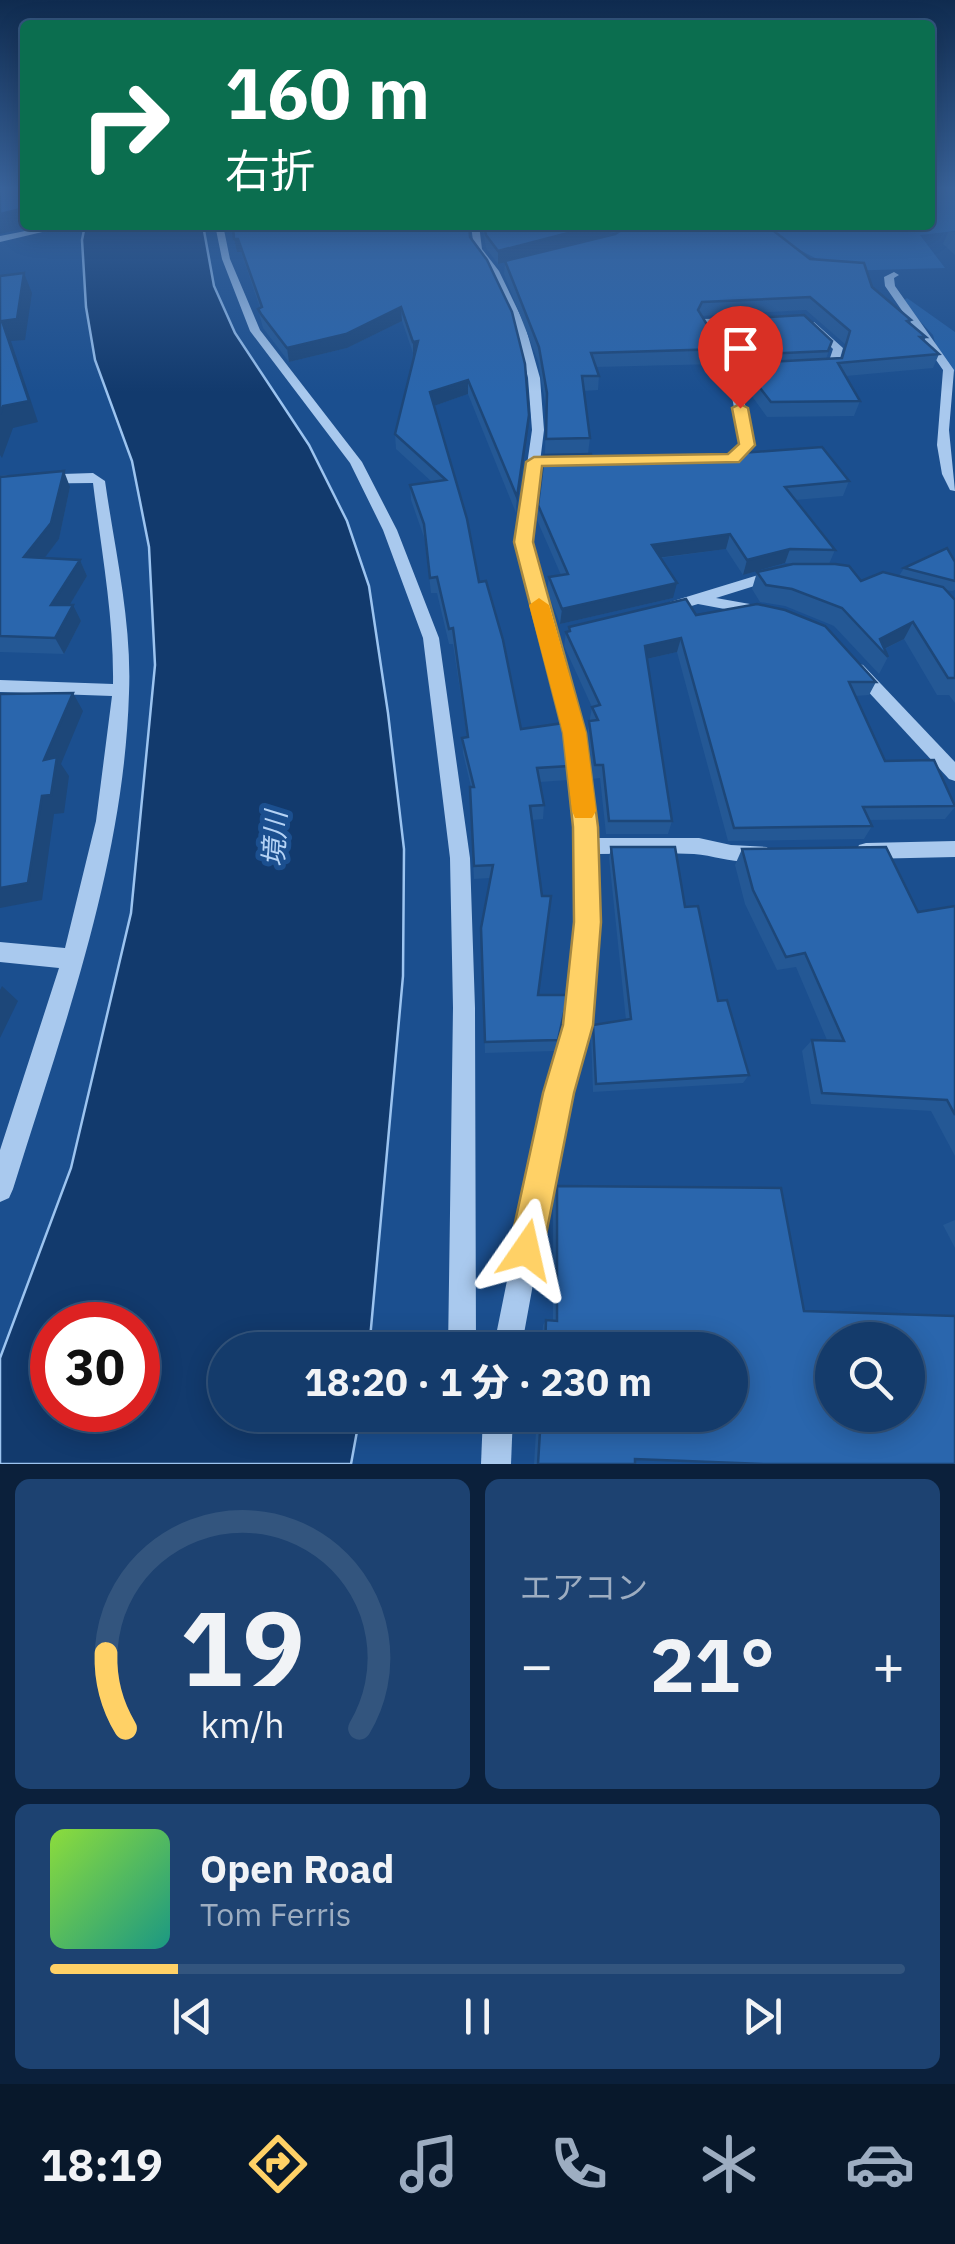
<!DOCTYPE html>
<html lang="ja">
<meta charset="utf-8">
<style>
:root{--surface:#143b6b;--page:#1d4271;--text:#f1f3f6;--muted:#9dadc1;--line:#33557e;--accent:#ffd166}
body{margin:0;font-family:"IBM Plex Sans","Noto Sans JP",sans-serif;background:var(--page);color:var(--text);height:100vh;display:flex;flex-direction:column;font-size:38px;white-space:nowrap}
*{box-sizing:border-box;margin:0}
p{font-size:32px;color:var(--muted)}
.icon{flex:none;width:55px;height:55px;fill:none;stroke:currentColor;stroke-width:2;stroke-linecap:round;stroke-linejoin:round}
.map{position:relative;height:1464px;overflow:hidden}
.details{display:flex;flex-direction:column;gap:15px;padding:15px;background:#0b203b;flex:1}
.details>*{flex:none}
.top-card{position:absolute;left:20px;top:20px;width:915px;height:210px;border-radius:10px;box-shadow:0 5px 25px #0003,0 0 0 2px var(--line);background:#0b6e4f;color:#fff;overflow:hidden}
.controls{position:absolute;left:815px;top:1322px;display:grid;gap:20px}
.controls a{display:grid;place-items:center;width:110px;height:110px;border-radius:50%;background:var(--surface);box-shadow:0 5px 25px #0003,0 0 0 2px var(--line);font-size:50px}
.speed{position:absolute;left:30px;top:1302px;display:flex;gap:20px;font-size:50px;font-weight:700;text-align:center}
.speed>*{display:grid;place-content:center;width:130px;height:130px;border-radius:50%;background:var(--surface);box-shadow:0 5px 25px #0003,0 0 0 2px var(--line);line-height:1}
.speed .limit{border:15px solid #d22;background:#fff;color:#111}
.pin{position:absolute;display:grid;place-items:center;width:85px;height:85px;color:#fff;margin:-102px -42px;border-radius:50% 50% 50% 0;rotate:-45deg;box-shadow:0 0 10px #0007}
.pin .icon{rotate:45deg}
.me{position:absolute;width:110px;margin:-55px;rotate:11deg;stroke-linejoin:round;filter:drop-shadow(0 0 8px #0008)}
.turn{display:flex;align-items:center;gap:35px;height:210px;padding:0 40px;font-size:45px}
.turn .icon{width:130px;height:130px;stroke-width:2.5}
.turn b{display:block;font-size:70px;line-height:85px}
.big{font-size:75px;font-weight:800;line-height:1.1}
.details .card{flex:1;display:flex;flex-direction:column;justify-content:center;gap:15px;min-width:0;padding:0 35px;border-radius:15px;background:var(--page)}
.details .dial{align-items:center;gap:0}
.dial svg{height:260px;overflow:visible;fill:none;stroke:var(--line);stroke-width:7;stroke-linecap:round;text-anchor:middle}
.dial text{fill:var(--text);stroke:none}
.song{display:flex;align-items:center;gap:30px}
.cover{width:120px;height:120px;border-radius:15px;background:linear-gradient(135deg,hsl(90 70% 55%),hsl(170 70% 35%))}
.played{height:10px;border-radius:5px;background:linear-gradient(90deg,var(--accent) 15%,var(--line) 15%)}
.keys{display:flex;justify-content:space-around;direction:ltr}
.heat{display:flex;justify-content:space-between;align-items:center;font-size:55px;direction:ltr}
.details .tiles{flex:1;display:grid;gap:15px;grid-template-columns:1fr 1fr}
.card:last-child{grid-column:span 2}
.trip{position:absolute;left:208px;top:1332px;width:540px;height:100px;border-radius:50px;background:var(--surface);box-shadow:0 5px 25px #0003,0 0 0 2px var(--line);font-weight:800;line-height:100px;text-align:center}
.tab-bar{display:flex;height:160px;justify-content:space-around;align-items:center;background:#08182b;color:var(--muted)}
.tab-bar .icon{width:70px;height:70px}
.tab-bar .current{color:var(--accent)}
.tab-bar b{font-size:45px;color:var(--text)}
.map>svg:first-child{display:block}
.green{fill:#2461a8}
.water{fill:#123a6d;stroke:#9cc4f0;stroke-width:2.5;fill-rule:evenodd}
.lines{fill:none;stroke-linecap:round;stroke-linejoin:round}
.minor{fill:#a9c9ee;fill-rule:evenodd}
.wall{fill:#245895;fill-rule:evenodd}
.shaded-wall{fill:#1d4779}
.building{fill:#2a66ad;stroke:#1d4779;stroke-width:2.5;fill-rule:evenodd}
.route{fill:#ffd166;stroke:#a68842;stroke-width:2.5}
.slow{fill:#f59e0b}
.labels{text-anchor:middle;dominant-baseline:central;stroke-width:10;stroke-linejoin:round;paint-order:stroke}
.water-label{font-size:28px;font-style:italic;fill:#b5d3f5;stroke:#1b4f8f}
</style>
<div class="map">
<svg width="955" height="1464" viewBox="0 0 955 1464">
<rect width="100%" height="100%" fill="#1b4f8f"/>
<!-- green -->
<g class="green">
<polygon points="930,187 955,187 955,231 920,235 945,268 840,271 773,236 716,225 930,225"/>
<polygon points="907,298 955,332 955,372 938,354 933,335 902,302"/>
</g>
<!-- water -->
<path class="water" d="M85,225H203L214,286L235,333L309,445L347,521L369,586L388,713L404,849L403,976L369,1350H225V1415H360L351,1464H0V1358L71,1168L131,913L155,665L149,547L132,461L95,360L86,307L82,240ZM52,1325H138V1410H52Z"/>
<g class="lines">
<!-- minor -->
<g class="minor">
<polygon points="56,225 72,225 0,242 0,236"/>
<polygon points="215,225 223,225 230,259 260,330 362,462 397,530 439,638 470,858 475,1008 476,1350 448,1350 453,1008 450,858 423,638 383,530 350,463 250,331 222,259"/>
<path d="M471,225H479L482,249L499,271L525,325L540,378L544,430L530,542L583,733L596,838H699L731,845L767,847L770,853L767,859C742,867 719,856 694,854C662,853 629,854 596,854L597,922L589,1025L559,1142L521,1350H493L535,1142L567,1025L577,922L576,827L565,733L516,542L532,430L528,378L515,325L490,271L474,249Z"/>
<polygon points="894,272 899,275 894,278 895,286 954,370 949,430 955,491 950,490 942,474 937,445 943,370 885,286 884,277"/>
<polygon points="745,318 746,320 741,323 710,325 736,368 766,367 771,370 766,373 739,374 753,445 737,462 716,462 716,456 730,455 741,444 727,371 698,322 703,319"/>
<polygon points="814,322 843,348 837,369 817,371 812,368 828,364 833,349 809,325"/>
<polygon points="610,456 674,456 680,460 674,464 606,463 606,457"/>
<path d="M93,473L105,481C115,551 132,622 129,693C124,864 63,1028 13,1189L9,1198L0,1202V1150L59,968L0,962V942L65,948L96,821L112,696L0,692V680L113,684C114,616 101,549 93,483L0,484V476Z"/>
<polygon points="778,569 785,574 783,577 716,598 767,607 770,611 767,615 762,616 698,604 665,614 657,609 660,605"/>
<polygon points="857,663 863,665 955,762 955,781 949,779 851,673 849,669"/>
<polygon points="955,841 955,857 866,859 859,857 856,851 859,845 866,843"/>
<polygon points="483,1415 513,1415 511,1464 481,1464"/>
</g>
</g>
<!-- wall -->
<g class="wall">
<polygon points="482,225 624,225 606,236 810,259 872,287 911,320 910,323 926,337 924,341 939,354 933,368 846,376 860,401 854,416 767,417 746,388 744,378 747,364 738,364 716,328 718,320 832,341 826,359 842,358 846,345 806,310 701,316 722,349 718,364 596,367 599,376 598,390 584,391 590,438 588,454 545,454 546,408 538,361 504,274 505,262 498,264 486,248"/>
<polygon points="948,232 955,232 955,255 943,244"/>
<polygon points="470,237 528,430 516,513 468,394 434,406 479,582 521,729 569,766 567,780 540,782 544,805 543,819 532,820 538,995 568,995 556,1051 485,1053 481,928 490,878 474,879 470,802 471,787 463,753 462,738 467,737 453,644 449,644 437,593 431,593 425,540 411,500 410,485 432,482 396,449 395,434 414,356 402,321 347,348 289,362 263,328 258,309 260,308 241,252 237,252 234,239"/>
<polygon points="592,459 849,481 843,496 795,500 835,550 829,564 861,581 899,576 904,568 955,562 955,590 952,591 946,590 955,600 955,703 949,695 937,695 904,639 885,649 888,657 879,674 834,626 785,606 760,602 752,589 757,572 794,564 785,563 743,575 726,549 661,558 673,598 560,624 547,591 549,577 561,575 537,520 538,505"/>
<polygon points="0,477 70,487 59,539 44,558 80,560 87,576 69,605 81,621 64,654 0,652"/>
<polygon points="696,615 876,682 869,695 855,696 885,761 955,807 945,819 869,820 872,826 864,839 728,841 677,652 647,659 672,821 668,834 606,834 600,778 592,779 587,735 592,707 564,646 566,632 568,632 569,627"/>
<polygon points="611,847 685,907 718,1001 749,1075 743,1083 593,1092 591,1034 593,1025 626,1020 609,858"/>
<polygon points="742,849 918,912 955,906 955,1156 931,1111 811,1104 802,1051 812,1040 827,1040 796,967 777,970 745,904 735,865"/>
<path d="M557,1186L781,1188L804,1311L955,1316V1464H764L635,1459V1464H534L537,1415H730V1350H541L543,1325L546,1320L553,1321V1198ZM832,1340H908V1415H832Z"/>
<polygon points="955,1220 955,1248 943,1225"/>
</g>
<!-- shaded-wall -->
<g class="shaded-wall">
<polygon points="25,208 25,225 38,225 0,234 0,214"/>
<polygon points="599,225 624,225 606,236 498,264 498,251"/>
<polygon points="234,239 238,239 241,252 237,252"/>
<polygon points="24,273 32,293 25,340 11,341 38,422 13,428 2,458 0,455 0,414 2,321"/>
<polygon points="401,307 402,321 347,348 289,362 287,348"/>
<polygon points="418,341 419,355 413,356 413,342"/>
<polygon points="468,380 468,394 431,407 430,392"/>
<polygon points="529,415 528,430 516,513 517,497"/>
<polygon points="64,471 70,487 59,539 33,573 24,557"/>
<polygon points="730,534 726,549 649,559 652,545"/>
<polygon points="790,549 785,563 743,575 747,560"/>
<polygon points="80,560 87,576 60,621 51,605"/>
<polygon points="677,583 673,598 560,624 562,609"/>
<polygon points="73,605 81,621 64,654 55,638"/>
<polygon points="913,622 904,639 882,650 880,639"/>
<polygon points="681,638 677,652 642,660 645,646"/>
<polygon points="73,693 83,711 61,764 69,776 64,813 54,814 42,900 0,908 0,888 44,760"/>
<polygon points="2,986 18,1001 0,1038 0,990"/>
</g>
<!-- building -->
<g class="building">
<polygon points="0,187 25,187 25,208 0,214"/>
<polygon points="233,225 469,225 470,237 487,260 512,312 525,364 529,415 517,497 468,380 430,392 467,519 479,582 486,581 503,640 521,729 564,723 569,766 537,768 544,805 530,806 542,896 551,896 538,995 568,995 558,1040 485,1042 481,928 493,865 474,866 470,787 474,787 462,738 468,737 453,628 449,629 437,577 430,578 424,524 410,485 446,480 395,434 418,341 413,342 401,307 346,334 287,348 261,314 258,309 262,307 238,239 234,239"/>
<polygon points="484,225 599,225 498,251 486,235"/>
<polygon points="630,225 766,225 810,259 864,263 872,287 911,320 907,321 926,337 920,337 939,354 838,363 860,401 771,402 749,374 747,363 842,358 850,331 810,297 702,302 698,310 722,349 591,353 599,376 582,376 590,438 546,439 547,393 539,347 505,261 615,234"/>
<polygon points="24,273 17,319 2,321 29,401 3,406 0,414 0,276"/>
<polygon points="804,315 832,341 828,351 740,355 718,320"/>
<polygon points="822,447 849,481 785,487 835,550 790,549 747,560 730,534 652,545 677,583 562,609 549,577 568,574 538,505 544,455 591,454 592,459 646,460"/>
<polygon points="64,471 51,523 24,557 80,560 51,605 73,605 55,638 0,636 0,477"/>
<polygon points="947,548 955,562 955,581 904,568"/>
<polygon points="793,564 835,564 849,566 861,581 883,572 943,587 955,600 955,678 948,678 913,622 880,639 888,657 842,608 792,589 766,585 757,572"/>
<polygon points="686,599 696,615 757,604 785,610 825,626 876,682 849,682 885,761 934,760 955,806 863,807 872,826 734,828 681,638 645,646 672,821 609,821 603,765 595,765 589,721 598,720 592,707 600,705 566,632 570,631 569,627"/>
<polygon points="73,693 44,760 57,757 51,795 42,796 28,883 0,888 0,694"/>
<polygon points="611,847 675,847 685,907 698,906 718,1001 727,1000 749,1075 596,1084 593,1025 631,1019"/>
<polygon points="886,847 918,912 955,906 955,1115 947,1100 822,1093 812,1040 844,1041 805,953 786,957 753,890 742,849"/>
<path d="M557,1186L781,1188L804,1311L955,1316V1464H764L635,1459V1464H538L541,1415H730V1350H545L546,1320L557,1321ZM832,1340H908V1415H832Z"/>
</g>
<!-- sky -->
<linearGradient id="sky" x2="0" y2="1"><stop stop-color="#0f2b4f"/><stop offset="0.48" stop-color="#39639b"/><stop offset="1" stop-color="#39639b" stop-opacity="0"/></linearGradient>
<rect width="955" height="392" fill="url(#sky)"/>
<!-- route -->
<polygon class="route" points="740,404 748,408 755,445 739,462 542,466 533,542 586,733 598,827 601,922 593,1025 574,1093 543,1250 538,1263 526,1268 514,1263 509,1250 543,1093 563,1025 574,922 573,827 563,733 514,542 526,462 534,457 728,454 739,444 732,408"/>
<!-- slow -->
<polygon class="slow" points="539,598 549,605 586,733 596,811 592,818 575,818 572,811 563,733 529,605"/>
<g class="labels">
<!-- water labels -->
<g class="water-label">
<text transform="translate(274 839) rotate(-87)">境川</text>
</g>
</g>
</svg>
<div class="controls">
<a><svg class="icon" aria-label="search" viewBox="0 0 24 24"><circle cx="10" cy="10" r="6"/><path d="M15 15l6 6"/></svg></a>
</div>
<div class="speed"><div class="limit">30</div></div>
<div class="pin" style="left:740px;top:408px;background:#d93025"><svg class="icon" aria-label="arrive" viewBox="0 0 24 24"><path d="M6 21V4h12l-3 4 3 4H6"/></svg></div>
<svg class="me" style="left:526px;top:1250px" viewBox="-20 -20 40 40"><path d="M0-17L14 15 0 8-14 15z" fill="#ffd166" stroke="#fff" stroke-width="4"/></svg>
<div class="trip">18:20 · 1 分 · 230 m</div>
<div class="top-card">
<div class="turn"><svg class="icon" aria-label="right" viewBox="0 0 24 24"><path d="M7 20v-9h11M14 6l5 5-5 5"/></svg><div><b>160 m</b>右折</div></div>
</div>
</div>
<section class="details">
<div class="tiles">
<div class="card dial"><svg viewBox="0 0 100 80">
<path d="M14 69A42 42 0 1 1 86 69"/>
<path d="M14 69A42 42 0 0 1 8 46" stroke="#ffd166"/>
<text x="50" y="56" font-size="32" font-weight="700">19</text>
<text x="50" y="72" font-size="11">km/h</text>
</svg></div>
<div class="card"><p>エアコン</p>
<div class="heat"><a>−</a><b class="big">21°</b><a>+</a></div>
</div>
<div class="card">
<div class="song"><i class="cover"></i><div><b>Open Road</b><p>Tom Ferris</p></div></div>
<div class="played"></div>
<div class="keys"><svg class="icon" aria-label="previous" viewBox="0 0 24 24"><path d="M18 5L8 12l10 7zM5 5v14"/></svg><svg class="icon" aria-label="pause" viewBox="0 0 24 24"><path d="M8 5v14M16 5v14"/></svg><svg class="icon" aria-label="next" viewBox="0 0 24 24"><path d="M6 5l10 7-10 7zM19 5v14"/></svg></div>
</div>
</div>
</section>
<nav class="tab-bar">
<b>18:19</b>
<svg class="icon current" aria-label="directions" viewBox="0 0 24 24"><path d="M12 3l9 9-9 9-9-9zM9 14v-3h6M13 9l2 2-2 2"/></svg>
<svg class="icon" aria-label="music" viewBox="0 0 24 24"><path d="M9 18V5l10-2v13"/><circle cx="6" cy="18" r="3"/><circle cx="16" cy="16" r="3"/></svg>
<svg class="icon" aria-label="phone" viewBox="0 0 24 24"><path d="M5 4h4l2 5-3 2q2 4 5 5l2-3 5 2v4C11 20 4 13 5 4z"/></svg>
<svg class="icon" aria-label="climate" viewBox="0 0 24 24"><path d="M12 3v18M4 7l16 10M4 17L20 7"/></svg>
<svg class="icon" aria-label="car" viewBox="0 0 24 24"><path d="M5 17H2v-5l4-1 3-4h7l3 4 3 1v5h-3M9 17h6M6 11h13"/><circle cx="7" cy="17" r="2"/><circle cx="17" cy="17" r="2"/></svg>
</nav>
